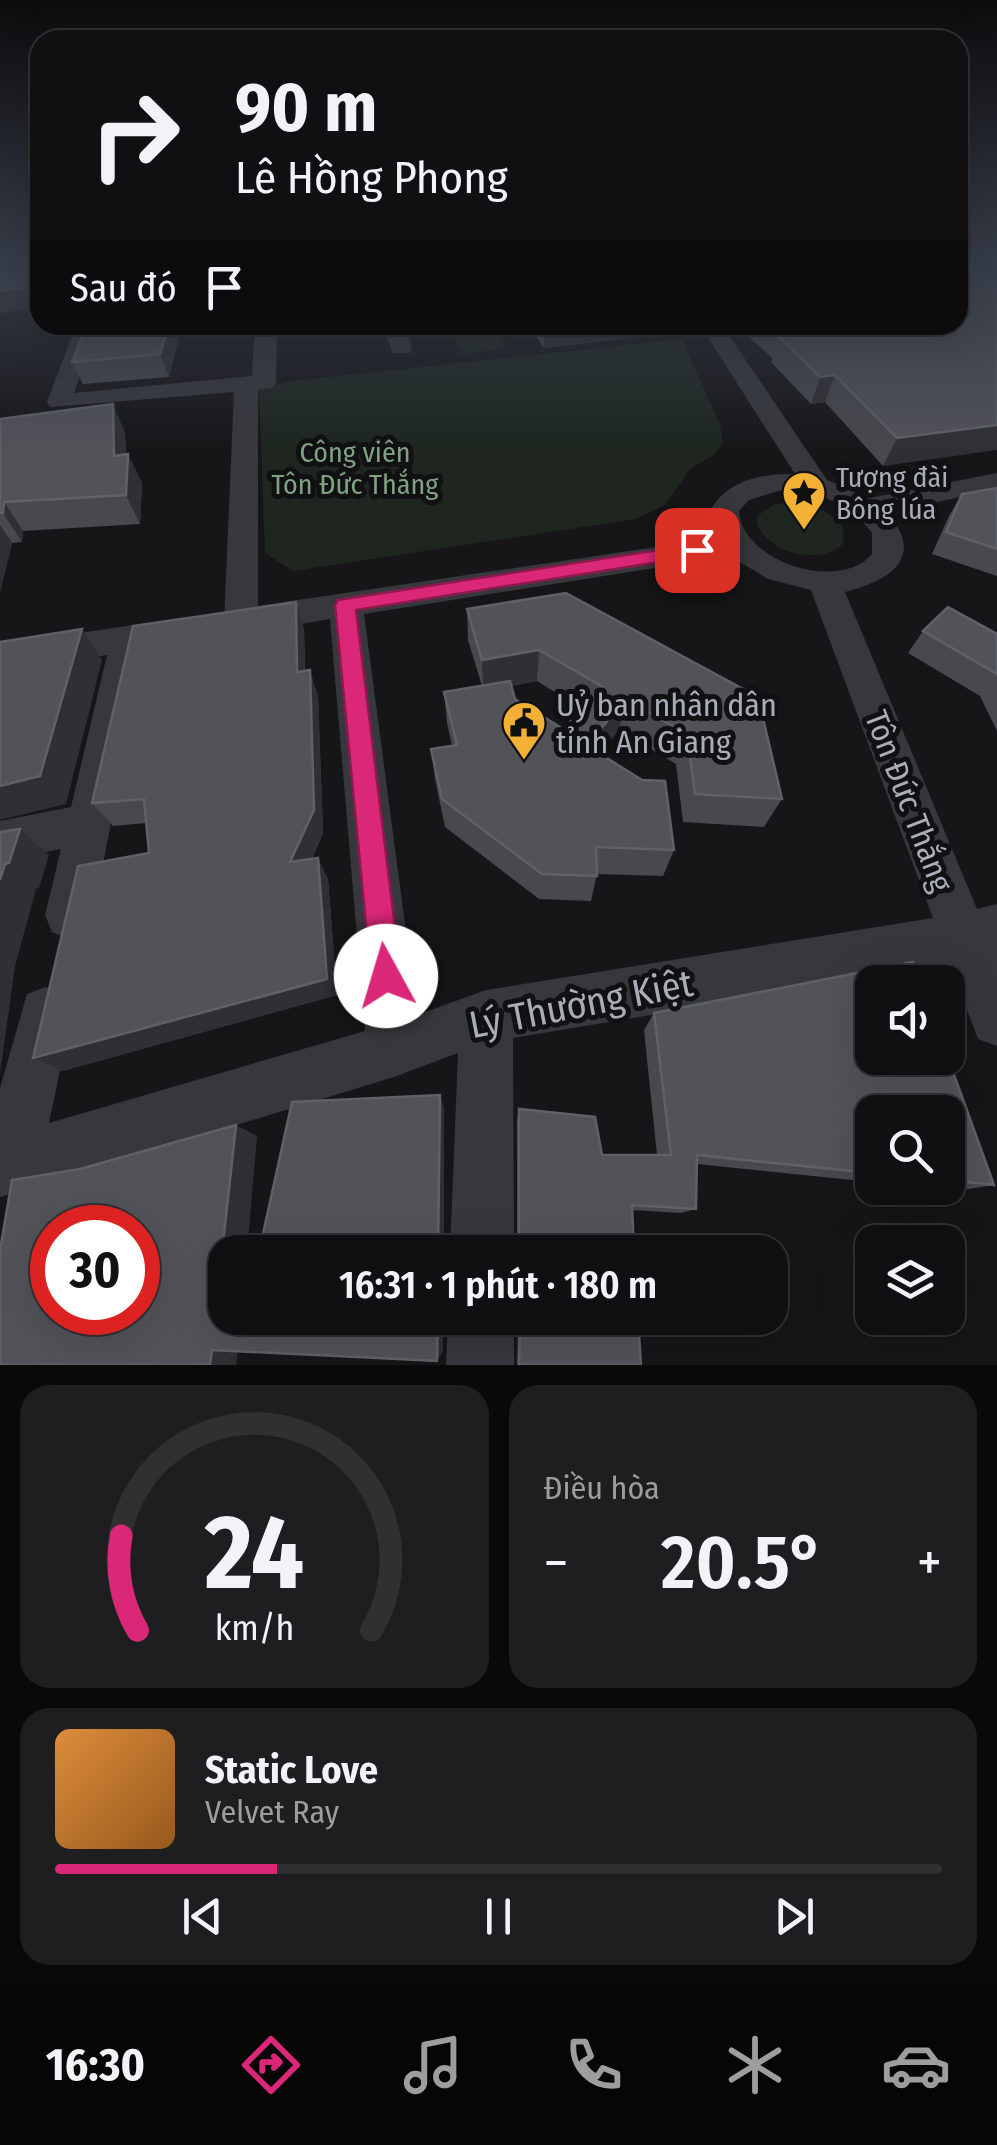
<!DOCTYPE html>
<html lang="vi">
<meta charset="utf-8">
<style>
:root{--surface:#101012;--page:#1e1e20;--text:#f1f3f6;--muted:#9c9d9f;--line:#303032;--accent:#db2777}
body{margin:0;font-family:"Fira Sans Condensed",sans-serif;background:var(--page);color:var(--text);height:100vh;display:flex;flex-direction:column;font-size:38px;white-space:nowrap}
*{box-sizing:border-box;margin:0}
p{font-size:32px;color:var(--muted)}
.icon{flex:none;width:55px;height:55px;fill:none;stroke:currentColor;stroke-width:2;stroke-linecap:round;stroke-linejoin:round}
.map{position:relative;height:1365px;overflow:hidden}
.sheet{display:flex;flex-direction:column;gap:20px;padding:20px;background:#09090a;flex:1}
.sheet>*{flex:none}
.banner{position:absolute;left:30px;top:30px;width:938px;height:305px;border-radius:30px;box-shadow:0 10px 40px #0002,0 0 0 2px var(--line);background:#101012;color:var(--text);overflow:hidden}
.buttons{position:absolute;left:855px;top:965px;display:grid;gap:20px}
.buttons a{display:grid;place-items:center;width:110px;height:110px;border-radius:20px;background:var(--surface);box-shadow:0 10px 40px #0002,0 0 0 2px var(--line);font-size:50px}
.speed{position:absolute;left:30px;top:1205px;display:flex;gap:20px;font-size:50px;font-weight:700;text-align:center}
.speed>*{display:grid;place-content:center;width:130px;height:130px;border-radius:50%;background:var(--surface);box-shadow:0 10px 40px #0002,0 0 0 2px var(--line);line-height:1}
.speed .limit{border:15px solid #d22;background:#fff;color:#111}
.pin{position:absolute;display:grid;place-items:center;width:85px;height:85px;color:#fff;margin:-42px;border-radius:20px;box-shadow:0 5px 15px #0006}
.me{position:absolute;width:110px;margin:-55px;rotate:354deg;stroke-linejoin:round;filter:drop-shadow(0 0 8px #0008)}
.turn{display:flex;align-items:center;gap:35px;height:210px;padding:0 40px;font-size:45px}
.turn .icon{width:130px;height:130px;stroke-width:2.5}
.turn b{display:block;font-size:70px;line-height:85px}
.then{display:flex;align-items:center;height:95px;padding:0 40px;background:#0003;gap:20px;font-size:38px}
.big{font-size:75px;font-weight:600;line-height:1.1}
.sheet .widget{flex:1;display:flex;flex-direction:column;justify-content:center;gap:15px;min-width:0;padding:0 35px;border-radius:30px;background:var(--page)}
.sheet .dial{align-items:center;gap:0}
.dial svg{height:260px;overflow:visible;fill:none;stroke:var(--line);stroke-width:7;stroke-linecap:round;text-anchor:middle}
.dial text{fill:var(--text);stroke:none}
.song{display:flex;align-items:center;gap:30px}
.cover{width:120px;height:120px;border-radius:15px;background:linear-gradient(135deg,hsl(30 70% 55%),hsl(30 70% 35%))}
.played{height:10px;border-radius:5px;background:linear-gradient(90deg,var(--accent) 25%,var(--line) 25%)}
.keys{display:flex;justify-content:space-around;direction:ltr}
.heat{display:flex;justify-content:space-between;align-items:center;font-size:55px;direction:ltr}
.sheet .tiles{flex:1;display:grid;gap:20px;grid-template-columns:1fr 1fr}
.widget:last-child{grid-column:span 2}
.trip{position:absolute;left:208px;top:1235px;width:580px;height:100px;border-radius:30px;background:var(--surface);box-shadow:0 10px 40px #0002,0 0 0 2px var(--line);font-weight:600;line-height:100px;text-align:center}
.menu{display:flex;height:160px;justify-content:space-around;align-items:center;background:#060607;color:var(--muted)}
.menu .icon{width:70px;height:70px}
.menu .selected{color:var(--accent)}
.menu b{font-size:45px;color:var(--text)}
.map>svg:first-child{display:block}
.green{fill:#1e261f}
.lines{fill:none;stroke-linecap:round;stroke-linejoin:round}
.minor{fill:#37383d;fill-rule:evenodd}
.wall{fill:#47494d;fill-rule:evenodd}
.shaded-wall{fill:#2f3033}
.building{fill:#525359;stroke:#5f6168;stroke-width:2.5;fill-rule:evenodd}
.route{fill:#db2777;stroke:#8e194d;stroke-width:2.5}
.labels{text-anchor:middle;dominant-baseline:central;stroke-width:10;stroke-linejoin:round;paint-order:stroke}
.far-park-label{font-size:28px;fill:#7fa381;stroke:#111113}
.far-poi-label{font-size:28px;fill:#a8adb8;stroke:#111113;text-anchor:start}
.poi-label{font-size:32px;fill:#a8adb8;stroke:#111113;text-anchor:start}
.street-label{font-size:32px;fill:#a8adb8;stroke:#111113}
.near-street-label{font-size:38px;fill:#a8adb8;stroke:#111113}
</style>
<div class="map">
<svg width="997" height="1365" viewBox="0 0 997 1365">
<rect width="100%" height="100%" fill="#161618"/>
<!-- green -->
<g class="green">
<polygon points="448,325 493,325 507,348 462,354"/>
<polygon points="682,339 720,425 723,442 714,455 690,469 665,505 636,519 293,571 265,553 259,390 290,381"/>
<path d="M775,504C801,501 827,506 843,528V544C818,566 770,554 757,524L758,515Z"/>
</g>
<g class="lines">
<!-- minor -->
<g class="minor">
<path d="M76,325H98L74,393L252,376L255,325H277L276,383L272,388L258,390V606L716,538L710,511C726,481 762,473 795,474L700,325H722L827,480L870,498L997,473V489L887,513C927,558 889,581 845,592L977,909L997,904V1046L978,1039L950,965L513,1038L514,1252H450L458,1053L394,1077L0,1197V1088L27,994L46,987L65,994L72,1013L49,1123L365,1031L330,619L241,634L229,631L224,622L234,392L50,407L47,402ZM778,491C814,489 851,503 872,533V554C839,593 742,562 739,511L749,500ZM730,556L768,579L811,590L933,918L486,990L417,1015L364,614Z"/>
<polygon points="382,325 404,325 412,348 409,353 393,353"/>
<polygon points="180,618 192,622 198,631 192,640 145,649 93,915 86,932 69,939 52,932 45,915 61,849 0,861 0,821 71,807 107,655 0,673 0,645"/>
<polygon points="448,1318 514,1318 514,1365 446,1365"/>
</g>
</g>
<!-- wall -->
<g class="wall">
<polygon points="958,261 973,261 972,263 997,261 883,466 825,402 811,404 771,362 772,358 736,325 958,325"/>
<polygon points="87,325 182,325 169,377 83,384 72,362"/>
<polygon points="528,325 646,325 644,336 544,348"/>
<polygon points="0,419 125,432 126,455 142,483 140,524 23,531 22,542 12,543 0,591"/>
<polygon points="997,488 997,576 932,554 949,516 962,494"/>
<path d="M566,593L782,799L764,827L683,822L676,764L619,730L599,753L674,850L663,876L597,874L591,901L539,899L445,827L435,779L431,749L452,745L447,723L444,692L482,686L468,640L467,609ZM537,681L582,709L563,729L515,699L511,686Z"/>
<polygon points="304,628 305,671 318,696 323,833 312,859 328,879 337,995 62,1071 33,1058 149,853 146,823 113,826 92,803"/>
<polygon points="923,631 997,634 997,731 980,696 908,653"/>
<polygon points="913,962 920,982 872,982 872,1058 948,1058 994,1185 956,1191 925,1188 948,1188 948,1112 872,1112 872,1182 697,1164 696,1209 681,1213 632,1210 634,1252 517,1252 517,1120 519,1109 595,1117 602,1155 657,1155 644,1030 654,1013"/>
<polygon points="518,1322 641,1365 517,1365"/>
</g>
<!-- shaded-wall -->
<g class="shaded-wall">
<polygon points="40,285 40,308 0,313 0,291"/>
<polygon points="169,325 182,325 169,377 160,354"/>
<polygon points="545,325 646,325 644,336 544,348"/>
<polygon points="835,375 825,402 811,404 820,377"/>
<polygon points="113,404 125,432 127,473 128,454 142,483 140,524 126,495 114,456"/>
<polygon points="997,425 997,450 883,466 897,438"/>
<polygon points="4,502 23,531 22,542 3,513"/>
<polygon points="0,525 12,543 0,591"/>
<polygon points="296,602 304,628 306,698 297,672"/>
<polygon points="82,629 102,660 66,804 0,820 0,786"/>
<polygon points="539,650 537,681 483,691 482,660"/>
<polygon points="310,670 318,696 323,833 301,883 290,862"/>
<polygon points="626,700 619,730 581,775 586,745"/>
<polygon points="20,829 49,855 39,888 36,889 15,966 0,1074 0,880 5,864"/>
<polygon points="318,858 328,879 337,995 62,1071 33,1058"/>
<polygon points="440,1095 444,1108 444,1252 438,1252"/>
<polygon points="236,1125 257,1136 247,1252 225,1252 225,1306 216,1308"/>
<polygon points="438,1318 443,1318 443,1351 437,1361"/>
<polygon points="239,1341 236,1365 210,1365 212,1350"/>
</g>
<!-- building -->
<g class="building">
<polygon points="0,261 40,261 40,285 0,291"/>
<polygon points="958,261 966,261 967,263 997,261 997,425 897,438 835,375 820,377 779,337 784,336 771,325 958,325"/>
<polygon points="87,325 169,325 160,354 72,362"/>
<polygon points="113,404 114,456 128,454 126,495 4,502 3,513 0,513 0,419"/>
<polygon points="997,488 997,549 946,532 962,494"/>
<polygon points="566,593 758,697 782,799 695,794 687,734 626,700 586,745 642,780 665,781 674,850 596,847 597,876 542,874 442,799 431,749 457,745 444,692 510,681 515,699 563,729 603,687 539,650 482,660 467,609"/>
<polygon points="296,602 297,672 310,670 314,810 290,862 318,858 327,979 33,1058 78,866 149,853 144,799 92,803 133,626"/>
<polygon points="948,607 997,634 997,674 923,631"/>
<polygon points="82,629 40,776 0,786 0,642"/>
<polygon points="20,829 9,863 5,864 0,880 0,832"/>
<polygon points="913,962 920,982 872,982 872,1058 948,1058 994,1185 948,1180 948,1112 872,1112 872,1173 697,1155 696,1209 632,1205 634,1252 517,1252 519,1251 519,1109 595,1117 602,1155 671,1155 654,1013"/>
<polygon points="440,1095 438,1252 259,1252 292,1102"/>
<path d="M236,1125L216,1308L225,1309V1318H438L437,1361L212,1350L210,1365H0V1250L12,1180L80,1169ZM52,1228H138V1312H52Z"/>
<polygon points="513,1318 638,1318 641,1365 519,1365 520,1323"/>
</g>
<!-- sky -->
<linearGradient id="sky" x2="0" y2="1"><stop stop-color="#0c0c0d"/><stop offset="0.58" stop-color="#363c48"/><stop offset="1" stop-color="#363c48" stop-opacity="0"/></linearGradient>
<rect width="997" height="452" fill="url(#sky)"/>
<!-- route -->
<polygon class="route" points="697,544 706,550 703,555 356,610 401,976 397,987 386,991 375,987 371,976 335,605 338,600"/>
<!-- icons -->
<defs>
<symbol id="sight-pin" viewBox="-11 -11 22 30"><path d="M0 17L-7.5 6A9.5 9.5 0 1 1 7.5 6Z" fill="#f2b134" stroke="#111113"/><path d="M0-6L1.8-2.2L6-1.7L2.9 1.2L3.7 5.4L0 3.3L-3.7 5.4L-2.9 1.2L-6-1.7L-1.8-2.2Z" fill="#111"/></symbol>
<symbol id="civic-pin" viewBox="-11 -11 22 30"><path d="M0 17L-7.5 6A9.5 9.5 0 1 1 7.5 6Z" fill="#f2b134" stroke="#111113"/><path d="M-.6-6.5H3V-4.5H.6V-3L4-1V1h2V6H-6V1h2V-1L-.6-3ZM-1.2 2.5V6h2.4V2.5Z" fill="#111"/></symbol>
</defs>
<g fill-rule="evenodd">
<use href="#sight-pin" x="779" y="468" width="50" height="68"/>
<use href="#civic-pin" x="499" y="698" width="50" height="68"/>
</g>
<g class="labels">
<!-- far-park labels -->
<g class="far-park-label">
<text x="355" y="452">Công viên<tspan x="355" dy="32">Tôn Đức Thắng</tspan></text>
</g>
<!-- far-poi labels -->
<g class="far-poi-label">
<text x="836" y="477">Tượng đài<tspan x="836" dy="32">Bông lúa</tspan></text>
</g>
<!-- poi labels -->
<g class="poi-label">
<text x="556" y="705">Uỷ ban nhân dân<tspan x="556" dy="37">tỉnh An Giang</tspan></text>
</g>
<!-- street labels -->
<g class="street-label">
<text transform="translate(909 801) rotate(69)">Tôn Đức Thắng</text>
</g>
<!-- near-street labels -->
<g class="near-street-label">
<text transform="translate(581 1004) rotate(-11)">Lý Thường Kiệt</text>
</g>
</g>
</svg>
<div class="buttons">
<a><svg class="icon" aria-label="sound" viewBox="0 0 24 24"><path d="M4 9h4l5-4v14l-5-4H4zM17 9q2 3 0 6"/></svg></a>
<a><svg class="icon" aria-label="search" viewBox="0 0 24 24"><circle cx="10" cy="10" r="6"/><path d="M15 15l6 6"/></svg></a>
<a><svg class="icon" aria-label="layers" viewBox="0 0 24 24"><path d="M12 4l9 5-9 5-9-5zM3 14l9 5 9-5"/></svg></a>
</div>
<div class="speed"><div class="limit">30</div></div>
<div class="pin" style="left:697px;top:550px;background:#d93025"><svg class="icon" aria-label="arrive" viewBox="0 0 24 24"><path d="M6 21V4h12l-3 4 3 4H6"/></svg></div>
<svg class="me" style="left:386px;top:976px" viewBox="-20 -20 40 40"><circle r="19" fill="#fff"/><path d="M0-13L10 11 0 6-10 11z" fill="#db2777"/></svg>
<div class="trip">16:31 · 1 phút · 180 m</div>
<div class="banner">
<div class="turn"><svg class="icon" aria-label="right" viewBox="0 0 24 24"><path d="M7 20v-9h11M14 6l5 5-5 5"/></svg><div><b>90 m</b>Lê Hồng Phong</div></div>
<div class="then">Sau đó<svg class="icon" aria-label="arrive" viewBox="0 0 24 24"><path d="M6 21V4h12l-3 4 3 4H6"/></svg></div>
</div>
</div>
<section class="sheet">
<div class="tiles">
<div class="widget dial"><svg viewBox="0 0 100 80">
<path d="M14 69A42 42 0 1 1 86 69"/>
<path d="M14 69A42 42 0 0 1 9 40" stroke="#db2777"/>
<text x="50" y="56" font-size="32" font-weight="700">24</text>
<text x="50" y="72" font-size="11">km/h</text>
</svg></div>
<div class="widget"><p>Điều hòa</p>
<div class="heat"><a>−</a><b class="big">20.5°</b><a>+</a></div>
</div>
<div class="widget">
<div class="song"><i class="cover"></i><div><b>Static Love</b><p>Velvet Ray</p></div></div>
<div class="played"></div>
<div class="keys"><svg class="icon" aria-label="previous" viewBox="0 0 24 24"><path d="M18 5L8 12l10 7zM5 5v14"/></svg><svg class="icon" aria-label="pause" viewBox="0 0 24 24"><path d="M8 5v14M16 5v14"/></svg><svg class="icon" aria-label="next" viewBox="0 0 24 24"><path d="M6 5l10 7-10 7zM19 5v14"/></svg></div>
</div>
</div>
</section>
<nav class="menu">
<b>16:30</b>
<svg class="icon selected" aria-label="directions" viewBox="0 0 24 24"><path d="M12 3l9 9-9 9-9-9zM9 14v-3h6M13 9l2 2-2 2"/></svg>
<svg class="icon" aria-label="music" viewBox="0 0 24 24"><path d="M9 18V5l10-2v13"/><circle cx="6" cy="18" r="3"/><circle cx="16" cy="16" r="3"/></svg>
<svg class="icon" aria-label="phone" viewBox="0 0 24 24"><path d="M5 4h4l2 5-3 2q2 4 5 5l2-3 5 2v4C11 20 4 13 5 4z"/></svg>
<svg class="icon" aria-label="climate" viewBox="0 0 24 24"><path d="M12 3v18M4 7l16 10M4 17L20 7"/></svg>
<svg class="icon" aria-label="car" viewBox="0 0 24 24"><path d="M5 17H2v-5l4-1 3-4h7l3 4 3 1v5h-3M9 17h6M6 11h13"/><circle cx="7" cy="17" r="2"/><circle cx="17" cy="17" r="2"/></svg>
</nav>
